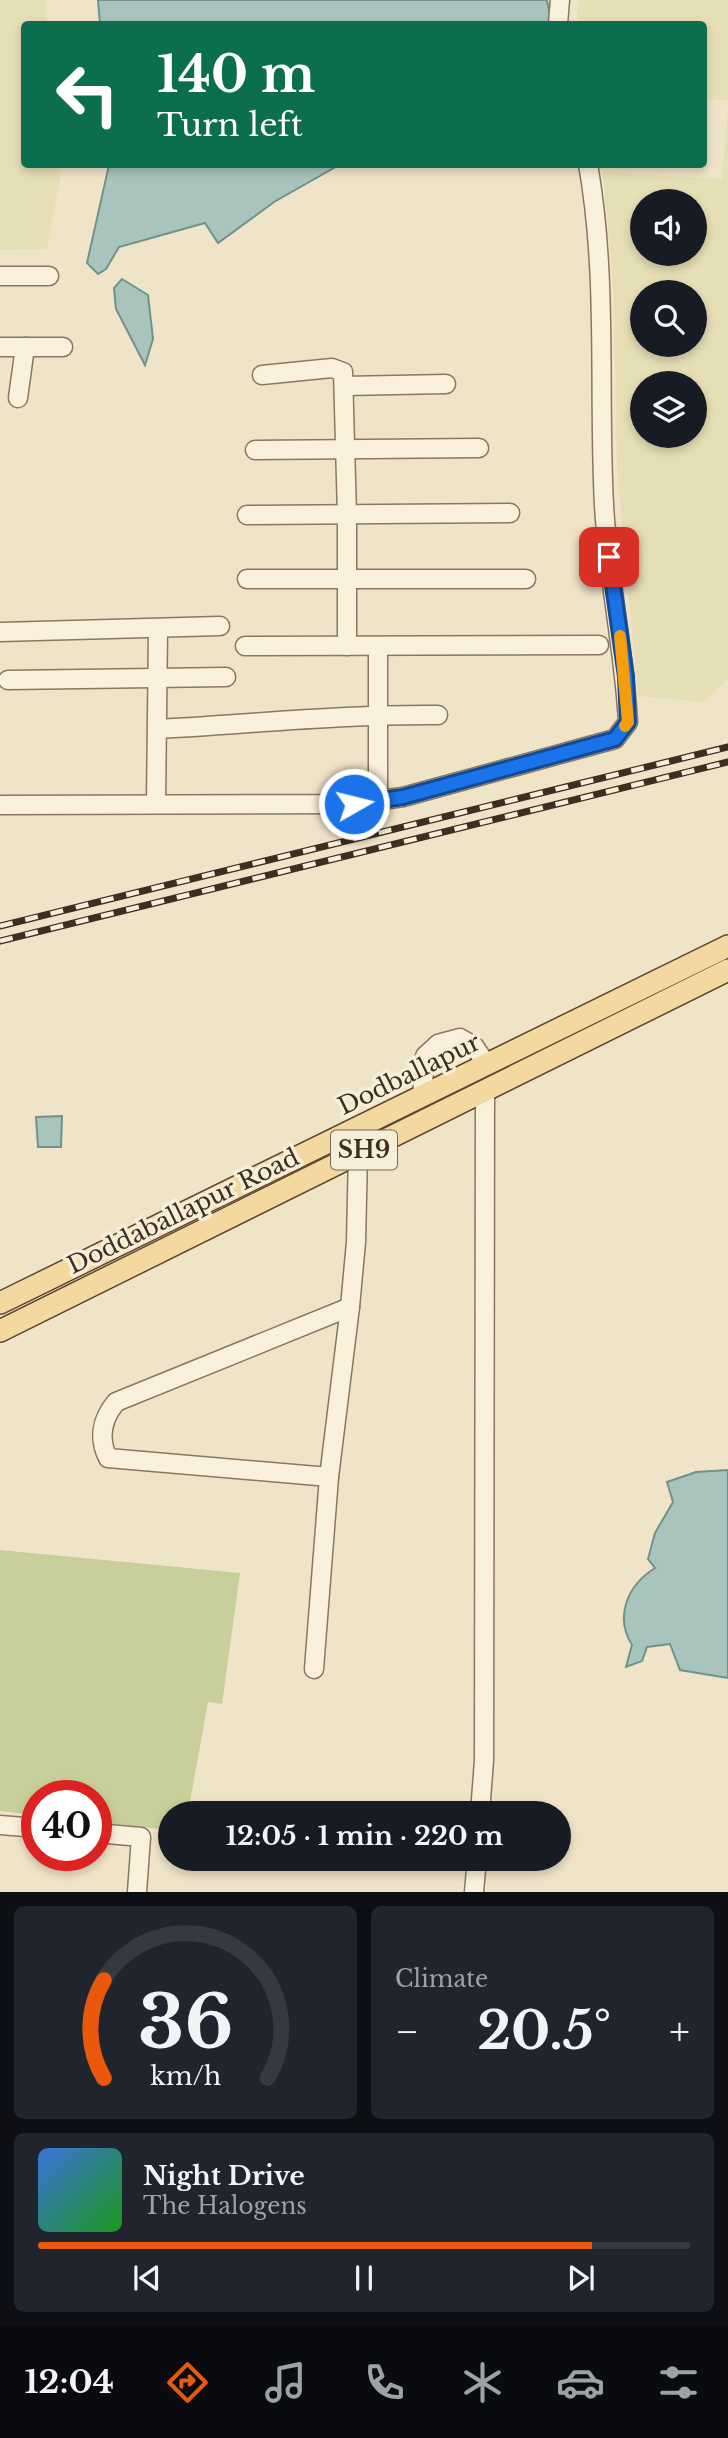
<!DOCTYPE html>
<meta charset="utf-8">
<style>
:root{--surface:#171b24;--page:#20242c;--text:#f1f3f6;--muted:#9ea1a6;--line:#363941;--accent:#ea580c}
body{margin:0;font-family:"Libre Baskerville",serif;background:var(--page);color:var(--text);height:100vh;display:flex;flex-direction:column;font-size:26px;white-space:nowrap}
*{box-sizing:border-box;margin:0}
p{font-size:23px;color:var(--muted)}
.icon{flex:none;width:38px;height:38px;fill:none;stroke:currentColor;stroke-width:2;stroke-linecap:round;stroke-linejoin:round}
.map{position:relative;height:1892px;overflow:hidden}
.sheet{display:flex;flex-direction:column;gap:14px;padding:14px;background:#0d0f14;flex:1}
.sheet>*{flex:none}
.guide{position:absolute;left:21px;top:21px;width:686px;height:147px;border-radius:7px;box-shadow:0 4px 10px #0003;background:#0b6e4f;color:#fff;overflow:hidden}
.fabs{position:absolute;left:630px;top:189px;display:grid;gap:14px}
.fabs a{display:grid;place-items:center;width:77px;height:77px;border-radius:50%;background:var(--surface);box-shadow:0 4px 10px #0003;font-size:35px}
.speed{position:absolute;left:21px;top:1780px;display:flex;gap:14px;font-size:35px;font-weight:700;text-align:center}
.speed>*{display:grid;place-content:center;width:91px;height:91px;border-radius:50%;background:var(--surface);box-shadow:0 4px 10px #0003;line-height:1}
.speed .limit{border:10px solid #d22;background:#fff;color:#111}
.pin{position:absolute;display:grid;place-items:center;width:60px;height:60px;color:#fff;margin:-30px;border-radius:14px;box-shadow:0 4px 10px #0006}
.me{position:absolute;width:77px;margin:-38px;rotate:82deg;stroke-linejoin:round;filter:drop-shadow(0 0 5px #0008)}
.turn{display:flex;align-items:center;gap:24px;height:147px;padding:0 21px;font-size:32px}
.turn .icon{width:91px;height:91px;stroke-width:2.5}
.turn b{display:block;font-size:49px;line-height:60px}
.big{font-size:52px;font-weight:800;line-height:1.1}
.sheet .card{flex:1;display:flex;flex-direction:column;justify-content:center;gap:10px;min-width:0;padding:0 24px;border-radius:10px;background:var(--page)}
.sheet .dial{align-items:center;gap:0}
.dial svg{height:182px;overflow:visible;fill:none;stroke:var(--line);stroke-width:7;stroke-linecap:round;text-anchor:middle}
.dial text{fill:var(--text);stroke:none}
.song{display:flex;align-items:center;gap:21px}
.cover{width:84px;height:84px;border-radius:10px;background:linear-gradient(135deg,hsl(220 70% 55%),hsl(120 70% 35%))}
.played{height:7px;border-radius:4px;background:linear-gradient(90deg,var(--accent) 85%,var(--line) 85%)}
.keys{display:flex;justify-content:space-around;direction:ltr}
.heat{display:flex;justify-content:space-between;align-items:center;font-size:38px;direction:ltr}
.sheet .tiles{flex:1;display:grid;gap:14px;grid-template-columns:1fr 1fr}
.card:last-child{grid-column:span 2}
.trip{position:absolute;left:158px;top:1801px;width:413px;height:70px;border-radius:35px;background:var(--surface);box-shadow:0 4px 10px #0003;font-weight:800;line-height:70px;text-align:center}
.dock{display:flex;height:112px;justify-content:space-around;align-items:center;background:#090b0e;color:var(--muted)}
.dock .icon{width:49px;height:49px}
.dock .selected{color:var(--accent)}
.dock b{font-size:32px;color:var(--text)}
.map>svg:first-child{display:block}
.farmland{fill:#e6deb5;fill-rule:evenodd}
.green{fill:#c9cf9b}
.water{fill:#a9c4bc;stroke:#6f938a;stroke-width:2}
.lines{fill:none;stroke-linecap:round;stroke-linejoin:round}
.minor-casing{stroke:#8d765c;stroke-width:21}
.major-casing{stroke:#5b4430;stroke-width:24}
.minor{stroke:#faf1dc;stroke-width:18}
.major{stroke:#f3d9a0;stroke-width:21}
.rail-casing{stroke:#3d2e20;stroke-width:7}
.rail{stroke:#f7eed8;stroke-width:4.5;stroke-dasharray:13;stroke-linecap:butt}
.route-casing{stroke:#114b97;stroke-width:18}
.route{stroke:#1a73e8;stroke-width:12}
.slow{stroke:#f59e0b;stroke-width:12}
.labels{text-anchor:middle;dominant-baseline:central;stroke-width:7;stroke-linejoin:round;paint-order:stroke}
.shield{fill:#f7eed8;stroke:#756857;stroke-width:2}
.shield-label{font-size:23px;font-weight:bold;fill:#3d2e20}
.street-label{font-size:24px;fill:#3d2e20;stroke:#f7eed8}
</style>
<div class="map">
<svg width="728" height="1892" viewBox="0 0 728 1892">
<rect width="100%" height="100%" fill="#f0e4c8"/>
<!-- farmland -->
<g class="farmland">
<polygon points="0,0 45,0 47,24 24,24 24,164 59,165 60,179 47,249 0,250"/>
<polygon points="580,0 728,0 728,100 704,99 704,24 579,24 577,12"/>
<path d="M728,109V679L704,702L638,696L617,469L614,296L603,172L722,179ZM642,201H695V254H642ZM642,292H695V345H642ZM642,383H695V436H642Z"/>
</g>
<!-- green -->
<polygon class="green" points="0,1550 240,1573 222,1704 208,1702 188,1813 170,1813 170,1830 96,1822 96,1796 37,1796 37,1815 0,1811"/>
<!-- water -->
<g class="water">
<polygon points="98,0 547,0 551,20 546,24 100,24"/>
<polygon points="109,165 109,164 339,165 274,202 218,243 205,223 119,247 106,269 98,274 87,263"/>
<polygon points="122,279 148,295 153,339 145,365 116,309 114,288"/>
<polygon points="62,1116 61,1147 38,1147 36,1117"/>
<path d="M728,1470V1678L680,1670L670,1644L647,1647L642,1661L626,1667L632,1645C614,1616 628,1585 655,1568L648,1559L655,1533L673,1502L667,1482L696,1472Z"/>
</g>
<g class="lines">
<defs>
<g id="minor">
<polyline points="558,24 560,0"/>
<polyline points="0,276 49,276"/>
<polyline points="0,347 63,347"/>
<polyline points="262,375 332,368 343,372 347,515 347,646"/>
<polyline points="344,386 446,384"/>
<polyline points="18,398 25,347"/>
<polyline points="255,450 479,448"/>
<polyline points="247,515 510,513"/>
<polyline points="247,579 526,579"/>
<polyline points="0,632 220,626"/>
<polyline points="245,646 599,645"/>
<polyline points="378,647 378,800"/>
<polyline points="8,680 226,677"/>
<path d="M158,729C250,724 346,714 438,715"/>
<polyline points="156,804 158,629"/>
<path d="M0,805L354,804L403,797L615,739L628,722C624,649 608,578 604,505C598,391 608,277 588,164"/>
<polyline points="422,1097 425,1056 438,1044 460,1038 474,1046 487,1065"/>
<path d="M329,1477L108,1458C98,1438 102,1419 116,1402L350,1307"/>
<polyline points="314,1669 329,1477 350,1307 356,1242 358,1153"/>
<polyline points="480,1813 484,1760 485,1090"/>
<polyline points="0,1825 37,1828"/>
<polyline points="96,1833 141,1837 137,1892"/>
<polyline points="474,1892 477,1858"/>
</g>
<g id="major">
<polyline points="0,1303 728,946"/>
<polyline points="0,1331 728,970"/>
</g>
</defs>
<!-- minor casing -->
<use href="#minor" class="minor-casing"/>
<!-- major casing -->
<use href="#major" class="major-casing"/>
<!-- minor -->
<use href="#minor" class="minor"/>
<!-- major -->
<use href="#major" class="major"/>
<defs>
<g id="rail">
<polyline points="0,926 728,747"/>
<polyline points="0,941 728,762"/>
</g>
</defs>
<!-- rail casing -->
<use href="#rail" class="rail-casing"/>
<!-- rail -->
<use href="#rail" class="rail"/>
</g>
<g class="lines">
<defs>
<polyline id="route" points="354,804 403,797 615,739 628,722 626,677 609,557"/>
</defs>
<!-- route casing -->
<use href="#route" class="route-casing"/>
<!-- route -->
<use href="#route" class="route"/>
<!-- slow -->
<polyline class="slow" points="620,636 628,722 625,726"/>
</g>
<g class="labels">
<!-- shield labels -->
<rect class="shield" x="331" y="1130.5" width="66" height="39" rx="5"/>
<g class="shield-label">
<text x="364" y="1150">SH9</text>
</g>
<!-- street labels -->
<g class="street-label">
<text transform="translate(409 1074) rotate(-26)">Dodballapur</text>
<text transform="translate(183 1211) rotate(-26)">Doddaballapur Road</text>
</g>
</g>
</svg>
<div class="fabs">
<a><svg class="icon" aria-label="sound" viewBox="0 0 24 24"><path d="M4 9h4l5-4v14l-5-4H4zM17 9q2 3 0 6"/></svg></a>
<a><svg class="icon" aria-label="search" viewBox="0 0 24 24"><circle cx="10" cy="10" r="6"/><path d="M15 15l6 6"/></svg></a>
<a><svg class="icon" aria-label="layers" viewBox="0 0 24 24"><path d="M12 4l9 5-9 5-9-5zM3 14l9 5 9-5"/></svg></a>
</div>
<div class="speed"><div class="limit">40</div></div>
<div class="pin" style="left:609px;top:557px;background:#d93025"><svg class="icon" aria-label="arrive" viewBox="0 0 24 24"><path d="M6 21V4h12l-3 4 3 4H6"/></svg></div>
<svg class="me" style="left:354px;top:804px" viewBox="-20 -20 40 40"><circle r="17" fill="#1a73e8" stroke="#fff" stroke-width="3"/><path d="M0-11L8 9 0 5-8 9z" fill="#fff"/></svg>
<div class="trip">12:05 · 1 min · 220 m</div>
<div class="guide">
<div class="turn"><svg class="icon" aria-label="left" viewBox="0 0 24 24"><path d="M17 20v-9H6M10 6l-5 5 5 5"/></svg><div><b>140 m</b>Turn left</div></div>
</div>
</div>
<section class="sheet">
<div class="tiles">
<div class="card dial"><svg viewBox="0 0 100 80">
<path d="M14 69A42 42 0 1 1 86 69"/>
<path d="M14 69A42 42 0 0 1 14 26" stroke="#ea580c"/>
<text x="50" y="56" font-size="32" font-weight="700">36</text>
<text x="50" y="72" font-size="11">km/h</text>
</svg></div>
<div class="card"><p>Climate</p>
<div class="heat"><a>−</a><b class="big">20.5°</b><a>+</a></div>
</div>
<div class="card">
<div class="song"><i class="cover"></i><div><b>Night Drive</b><p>The Halogens</p></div></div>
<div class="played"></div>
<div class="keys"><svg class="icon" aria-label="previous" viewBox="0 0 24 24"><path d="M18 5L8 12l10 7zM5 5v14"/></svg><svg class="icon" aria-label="pause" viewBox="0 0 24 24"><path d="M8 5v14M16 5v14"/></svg><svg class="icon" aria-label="next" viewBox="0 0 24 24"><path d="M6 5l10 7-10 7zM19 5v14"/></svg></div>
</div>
</div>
</section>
<nav class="dock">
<b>12:04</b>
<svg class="icon selected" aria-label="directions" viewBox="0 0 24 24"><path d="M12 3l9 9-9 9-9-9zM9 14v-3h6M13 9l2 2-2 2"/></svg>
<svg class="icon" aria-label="music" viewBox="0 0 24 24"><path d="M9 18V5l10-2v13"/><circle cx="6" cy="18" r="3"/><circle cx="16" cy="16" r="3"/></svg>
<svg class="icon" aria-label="phone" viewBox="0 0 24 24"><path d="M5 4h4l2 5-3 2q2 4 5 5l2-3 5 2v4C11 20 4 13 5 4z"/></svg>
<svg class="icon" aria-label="climate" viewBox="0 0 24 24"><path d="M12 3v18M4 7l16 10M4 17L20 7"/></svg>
<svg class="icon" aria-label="car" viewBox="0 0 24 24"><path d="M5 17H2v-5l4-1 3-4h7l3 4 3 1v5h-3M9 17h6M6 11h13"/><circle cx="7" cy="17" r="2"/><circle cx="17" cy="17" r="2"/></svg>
<svg class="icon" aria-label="filters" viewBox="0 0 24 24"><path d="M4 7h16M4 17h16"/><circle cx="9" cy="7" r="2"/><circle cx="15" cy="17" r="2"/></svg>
</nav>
